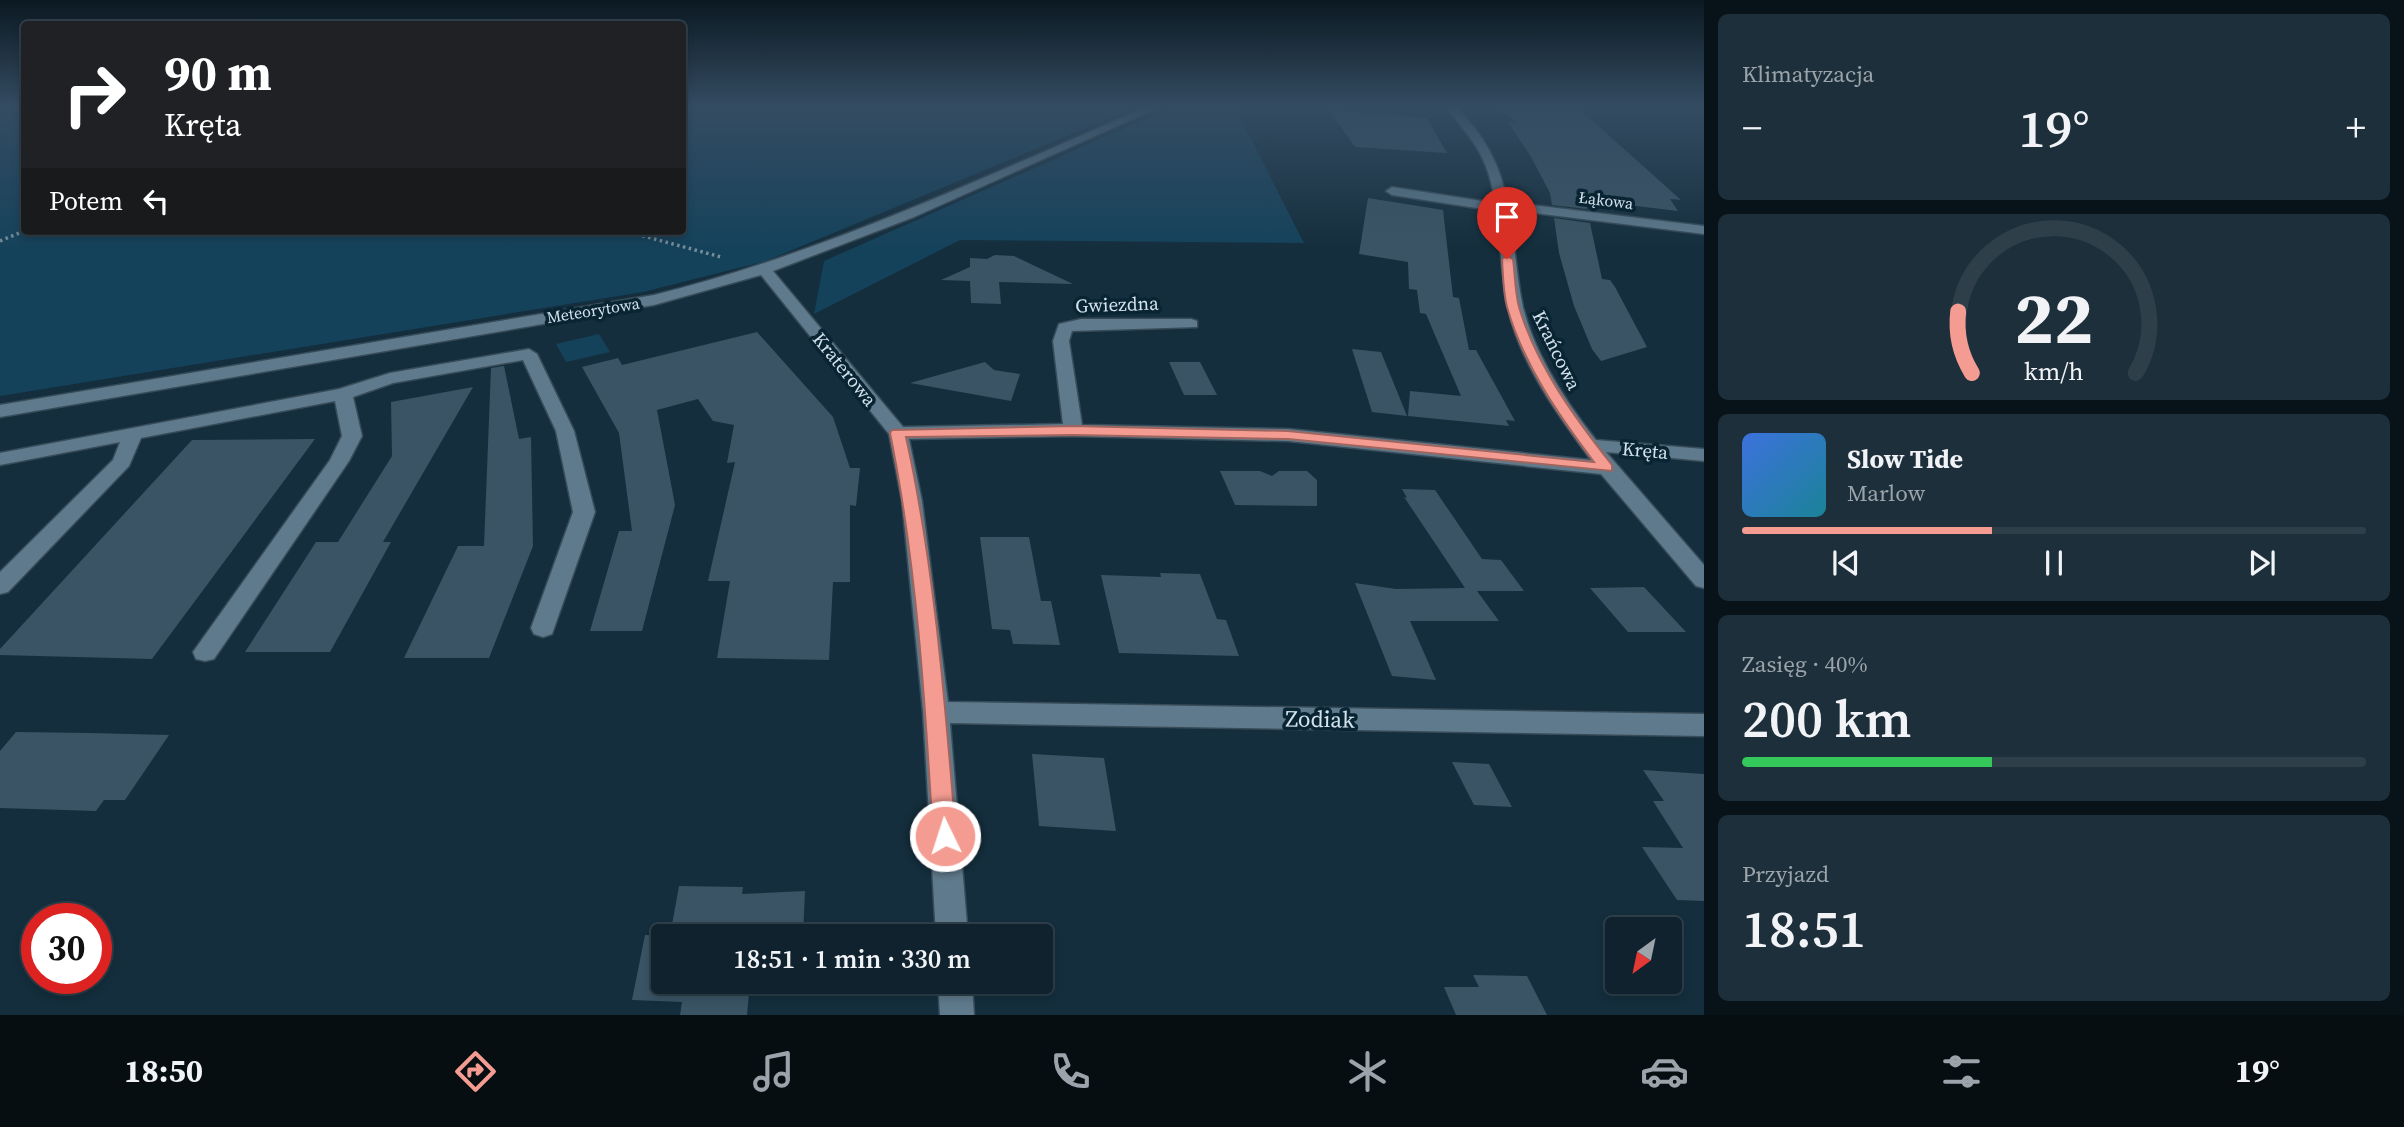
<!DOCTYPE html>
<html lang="pl">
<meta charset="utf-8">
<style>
:root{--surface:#0f222e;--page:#1d2f3a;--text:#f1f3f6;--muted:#9ba4aa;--line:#2f3f4a;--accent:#f59c92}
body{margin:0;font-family:"Source Serif 4",serif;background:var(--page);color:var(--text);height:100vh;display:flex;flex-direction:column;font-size:26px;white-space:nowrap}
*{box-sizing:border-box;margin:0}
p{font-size:23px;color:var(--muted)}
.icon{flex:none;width:38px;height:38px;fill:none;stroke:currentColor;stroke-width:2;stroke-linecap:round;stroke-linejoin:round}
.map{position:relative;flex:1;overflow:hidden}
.drawer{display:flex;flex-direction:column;gap:14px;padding:14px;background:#081319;width:700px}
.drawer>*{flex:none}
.banner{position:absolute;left:21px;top:21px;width:665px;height:214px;border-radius:7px;box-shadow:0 4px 10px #0003,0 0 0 2px var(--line);background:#202124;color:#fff;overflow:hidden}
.needle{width:46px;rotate:213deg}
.buttons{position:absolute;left:1605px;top:917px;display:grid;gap:14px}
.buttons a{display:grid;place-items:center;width:77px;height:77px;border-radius:7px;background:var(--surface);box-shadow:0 4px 10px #0003,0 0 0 2px var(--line);font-size:35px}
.speed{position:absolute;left:21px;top:903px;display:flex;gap:14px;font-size:35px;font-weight:700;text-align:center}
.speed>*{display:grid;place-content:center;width:91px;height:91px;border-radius:50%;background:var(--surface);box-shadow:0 4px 10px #0003,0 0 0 2px var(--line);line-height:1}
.speed .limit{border:10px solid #d22;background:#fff;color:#111}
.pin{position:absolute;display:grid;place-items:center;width:60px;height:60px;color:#fff;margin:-72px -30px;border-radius:50% 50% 50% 0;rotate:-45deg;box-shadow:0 0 7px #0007}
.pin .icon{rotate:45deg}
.me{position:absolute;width:77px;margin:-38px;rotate:356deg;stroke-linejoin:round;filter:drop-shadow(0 0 5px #0008)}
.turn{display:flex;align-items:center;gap:24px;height:147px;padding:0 28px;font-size:32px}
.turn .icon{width:91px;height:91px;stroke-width:2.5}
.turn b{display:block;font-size:49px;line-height:60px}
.then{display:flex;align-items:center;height:66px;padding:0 28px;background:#0003;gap:14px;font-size:26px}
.big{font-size:52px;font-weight:600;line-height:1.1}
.drawer .card{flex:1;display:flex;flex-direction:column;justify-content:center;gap:10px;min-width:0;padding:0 24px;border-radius:10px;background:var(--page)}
.drawer .dial{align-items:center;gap:0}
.dial svg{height:182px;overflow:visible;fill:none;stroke:var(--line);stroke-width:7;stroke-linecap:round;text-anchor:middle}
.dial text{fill:var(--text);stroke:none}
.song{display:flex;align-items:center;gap:21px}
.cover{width:84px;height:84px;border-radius:10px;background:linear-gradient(135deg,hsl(220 70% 55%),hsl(190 70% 35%))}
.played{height:7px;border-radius:4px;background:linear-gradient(90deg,var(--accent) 40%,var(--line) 40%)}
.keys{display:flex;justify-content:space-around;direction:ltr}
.heat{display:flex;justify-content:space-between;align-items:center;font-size:38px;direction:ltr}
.charge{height:10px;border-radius:5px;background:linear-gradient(90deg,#34c759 40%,var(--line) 0)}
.trip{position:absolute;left:651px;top:924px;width:402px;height:70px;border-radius:7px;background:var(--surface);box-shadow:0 4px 10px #0003,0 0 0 2px var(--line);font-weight:600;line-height:70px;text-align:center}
.dock{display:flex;height:112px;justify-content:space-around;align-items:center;background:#060e12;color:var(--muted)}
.dock .icon{width:49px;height:49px}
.dock .current{color:var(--accent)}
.dock b{font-size:32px;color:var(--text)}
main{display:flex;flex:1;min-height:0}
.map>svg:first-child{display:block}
.green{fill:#15425b}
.building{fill:#3a5465}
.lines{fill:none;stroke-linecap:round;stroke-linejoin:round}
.minor-casing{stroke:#374b58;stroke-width:3}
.path{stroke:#798d9a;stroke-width:3.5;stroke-dasharray:2.5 3.5;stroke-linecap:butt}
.minor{fill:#5f7a8c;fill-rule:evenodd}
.route{fill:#f59c92;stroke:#9f655f;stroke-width:2}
.labels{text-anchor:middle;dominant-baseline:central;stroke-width:7;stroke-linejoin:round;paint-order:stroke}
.far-street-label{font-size:16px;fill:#d3e2ec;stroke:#092433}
.street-label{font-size:19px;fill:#d3e2ec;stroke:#092433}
.near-street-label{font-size:23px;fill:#d3e2ec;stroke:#092433}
</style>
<main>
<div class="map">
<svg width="1704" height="1015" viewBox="0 0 1704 1015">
<rect width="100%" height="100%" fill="#142e3d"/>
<!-- green -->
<g class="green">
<polygon points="0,106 24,106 24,231 682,231 683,106 1139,106 766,261 643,292 0,396"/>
<polygon points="1175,106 1234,106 1304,243 960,240 814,314 824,261"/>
<polygon points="599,334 610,352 566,362 556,344"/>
</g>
<!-- building -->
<g class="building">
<polygon points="1496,106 1576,106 1681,200 1670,199 1678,211 1595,201 1586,202 1587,209 1552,205 1550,193 1531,157 1508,122 1518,123"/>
<polygon points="1329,110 1427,118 1447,153 1355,147"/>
<polygon points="1368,198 1443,210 1453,297 1459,298 1469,350 1476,350 1515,421 1506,420 1509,426 1408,416 1410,391 1461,396 1426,314 1420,313 1417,290 1409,289 1408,262 1359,254"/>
<polygon points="1554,218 1590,223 1602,279 1610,280 1615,287 1647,347 1601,361 1592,349 1574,306 1559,253"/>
<polygon points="995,255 1014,256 1073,284 999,282 1001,304 971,303 970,281 941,280 970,267 970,258 987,259"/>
<polygon points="757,332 833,417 850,468 860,468 856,506 850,505 850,582 833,582 829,660 717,658 730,581 708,581 735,462 727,463 734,425 713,421 698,399 657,410 675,505 642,631 590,631 619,531 632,531 619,433 582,367 618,358 622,365"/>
<polygon points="1352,349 1381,352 1407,416 1372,412"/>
<polygon points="985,362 994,370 1020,374 1011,401 910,383"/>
<polygon points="1169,362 1200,362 1217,395 1184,395"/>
<polygon points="504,366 519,439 531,437 533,546 489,658 404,658 458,546 484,546 491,368"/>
<polygon points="473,387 383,542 391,542 330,652 245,652 316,542 338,542 392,456 391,402"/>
<polygon points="315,439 152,659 0,655 0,649 192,440"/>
<polygon points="1220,471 1260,471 1272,476 1279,471 1307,471 1317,480 1317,506 1235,505"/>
<polygon points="1402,489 1435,490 1482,559 1501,560 1524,591 1477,591 1499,621 1410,621 1436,680 1392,676 1355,583 1396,589 1465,588 1404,497 1407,498"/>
<polygon points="980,537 1029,537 1041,601 1051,601 1060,645 1013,644 1010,630 992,629"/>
<polygon points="1160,573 1200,574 1217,619 1226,620 1239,656 1119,653 1101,575 1161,577"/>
<polygon points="1644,587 1686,632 1628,632 1590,588"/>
<polygon points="16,732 90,733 169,735 125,800 104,800 96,811 0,808 0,751"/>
<polygon points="1032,754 1104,758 1116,831 1039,826"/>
<polygon points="1452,762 1489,764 1512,807 1474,805"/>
<polygon points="1643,770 1704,774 1704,901 1677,900 1642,847 1683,848 1653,801 1664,801"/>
<polygon points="679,886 743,887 742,894 805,891 803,936 663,936 663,982 750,982 747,1015 680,1015 682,1002 632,1000 645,935 670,936"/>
<polygon points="1473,975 1527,976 1547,1015 1456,1015 1444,987 1479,987"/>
</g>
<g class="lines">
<defs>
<g id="minor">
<path d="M1149,106H1162L914,217L773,271L903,427L1063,424L1053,341L1059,324L1081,319H1191L1197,321V327L1072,331L1069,341L1082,425L1288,429L1591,460C1560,418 1519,363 1508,307C1501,275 1501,243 1496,211L1392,195L1386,191L1392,187L1495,203C1488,155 1473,141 1445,106H1455C1483,134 1500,162 1507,202L1704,226V234L1509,210C1515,243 1516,275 1523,307C1535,355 1566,402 1596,440L1704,449V461L1606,452L1704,565V588L1696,586L1601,474L1288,441L1073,436L909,439L922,501L948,702L1704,714V736L950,723L968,936H936L923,712L902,501L889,434L761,275L654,305L0,417V405L654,295C827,252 986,176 1149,106Z"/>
<polygon points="529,349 537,354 574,431 595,512 552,634 543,637 534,634 531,628 573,512 556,431 523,360 393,383 353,397 362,436 349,461 214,659 205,661 196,659 193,652 330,460 342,436 335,401 141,438 129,466 8,592 0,594 0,572 113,460 120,442 0,465 0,453 339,389 390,373"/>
<polygon points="938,982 972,982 974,1015 940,1015"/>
</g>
</defs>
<!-- minor casing -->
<use href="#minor" class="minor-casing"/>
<!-- path -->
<g class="path">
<polyline points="625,231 721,257"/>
<polyline points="0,241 24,231"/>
</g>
<!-- minor -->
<use href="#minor" class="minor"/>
</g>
<!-- sky -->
<linearGradient id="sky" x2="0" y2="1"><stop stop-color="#0b1922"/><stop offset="0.43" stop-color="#344c62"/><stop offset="1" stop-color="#344c62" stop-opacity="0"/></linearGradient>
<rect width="1704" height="248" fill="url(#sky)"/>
<!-- route -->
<path class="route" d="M1507,256L1513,259C1515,274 1515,292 1519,307C1536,365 1575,418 1612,465V471L1288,439L1073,435L906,437C935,568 945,703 956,836L953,844L945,847L937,844L933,836C925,702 917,566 890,433L892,430L1073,426L1288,431L1594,462C1559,416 1523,364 1507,307C1503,292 1503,274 1502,259Z"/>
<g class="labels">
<!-- far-street labels -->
<g class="far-street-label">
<text transform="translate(1606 200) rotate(7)">Łąkowa</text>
<text transform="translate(593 310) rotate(-9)">Meteorytowa</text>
</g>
<!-- street labels -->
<g class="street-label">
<text transform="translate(1117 304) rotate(-2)">Gwiezdna</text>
<text transform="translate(1557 350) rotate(64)">Krańcowa</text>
<text transform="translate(845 369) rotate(51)">Kraterowa</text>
<text transform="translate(1645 450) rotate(5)">Kręta</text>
</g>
<!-- near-street labels -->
<g class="near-street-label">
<text transform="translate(1320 719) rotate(1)">Zodiak</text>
</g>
</g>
</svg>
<div class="buttons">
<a><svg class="needle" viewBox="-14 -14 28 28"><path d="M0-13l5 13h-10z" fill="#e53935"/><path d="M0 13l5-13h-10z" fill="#9ba4aa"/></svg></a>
</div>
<div class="speed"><div class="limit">30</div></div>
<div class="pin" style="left:1507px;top:259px;background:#d93025"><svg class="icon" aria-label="arrive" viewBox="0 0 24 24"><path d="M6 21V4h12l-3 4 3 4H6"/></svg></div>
<svg class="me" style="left:945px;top:836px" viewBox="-20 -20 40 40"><circle r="17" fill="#f59c92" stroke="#fff" stroke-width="3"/><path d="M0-11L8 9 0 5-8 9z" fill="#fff"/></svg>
<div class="trip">18:51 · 1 min · 330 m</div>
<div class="banner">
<div class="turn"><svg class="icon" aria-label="right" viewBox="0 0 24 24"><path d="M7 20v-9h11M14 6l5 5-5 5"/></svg><div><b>90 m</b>Kręta</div></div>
<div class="then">Potem<svg class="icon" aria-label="left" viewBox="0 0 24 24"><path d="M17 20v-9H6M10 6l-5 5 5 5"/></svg></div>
</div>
</div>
<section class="drawer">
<div class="card"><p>Klimatyzacja</p>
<div class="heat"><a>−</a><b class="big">19°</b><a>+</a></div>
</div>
<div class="card dial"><svg viewBox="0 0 100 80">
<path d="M14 69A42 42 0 1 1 86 69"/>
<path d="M14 69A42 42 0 0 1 8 42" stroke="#f59c92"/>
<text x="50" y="56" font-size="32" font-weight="700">22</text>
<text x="50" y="72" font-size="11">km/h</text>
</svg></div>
<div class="card">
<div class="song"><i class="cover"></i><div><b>Slow Tide</b><p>Marlow</p></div></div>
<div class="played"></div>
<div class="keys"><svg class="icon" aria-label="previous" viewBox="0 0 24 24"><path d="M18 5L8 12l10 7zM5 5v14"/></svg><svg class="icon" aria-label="pause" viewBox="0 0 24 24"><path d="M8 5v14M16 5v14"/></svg><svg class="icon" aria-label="next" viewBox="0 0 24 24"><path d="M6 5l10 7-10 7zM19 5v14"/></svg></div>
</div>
<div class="card"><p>Zasięg · 40%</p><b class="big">200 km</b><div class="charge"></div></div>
<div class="card"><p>Przyjazd</p><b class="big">18:51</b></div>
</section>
</main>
<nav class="dock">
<b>18:50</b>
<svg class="icon current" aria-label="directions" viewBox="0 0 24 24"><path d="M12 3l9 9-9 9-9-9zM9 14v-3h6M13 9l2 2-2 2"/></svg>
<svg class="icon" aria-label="music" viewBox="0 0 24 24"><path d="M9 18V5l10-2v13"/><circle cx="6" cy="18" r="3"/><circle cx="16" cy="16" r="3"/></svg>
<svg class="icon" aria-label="phone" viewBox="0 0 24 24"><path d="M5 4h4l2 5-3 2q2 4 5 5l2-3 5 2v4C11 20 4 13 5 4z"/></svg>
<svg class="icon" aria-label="climate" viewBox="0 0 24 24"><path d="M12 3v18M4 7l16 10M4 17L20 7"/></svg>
<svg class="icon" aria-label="car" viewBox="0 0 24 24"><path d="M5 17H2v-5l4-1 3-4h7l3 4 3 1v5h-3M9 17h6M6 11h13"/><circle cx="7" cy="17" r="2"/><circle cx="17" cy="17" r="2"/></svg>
<svg class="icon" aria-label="filters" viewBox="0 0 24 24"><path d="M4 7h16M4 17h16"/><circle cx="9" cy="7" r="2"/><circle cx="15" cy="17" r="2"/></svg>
<b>19°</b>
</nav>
